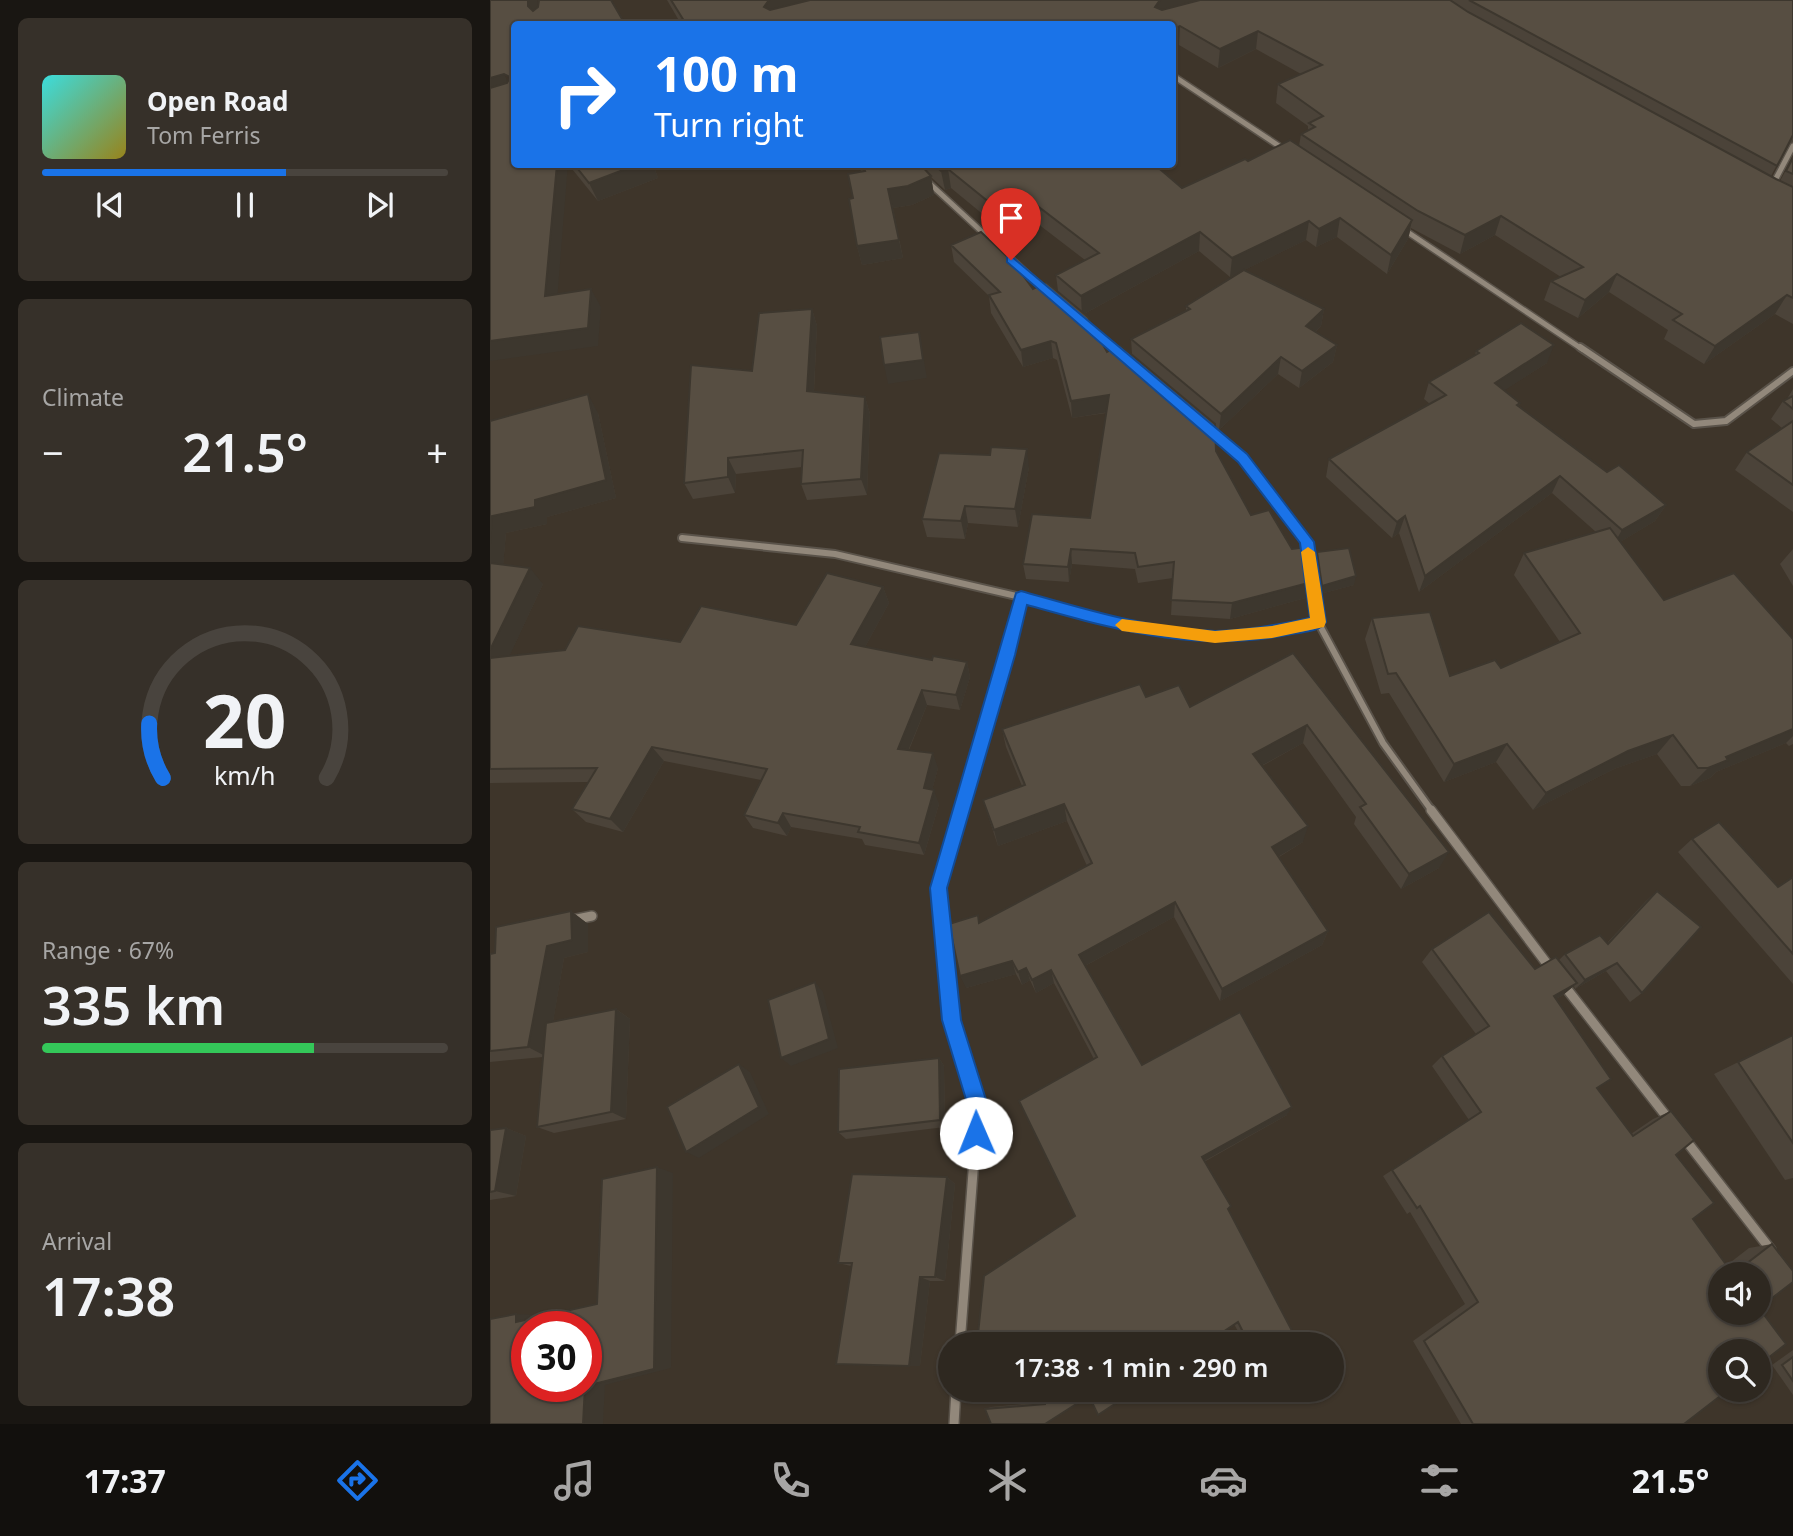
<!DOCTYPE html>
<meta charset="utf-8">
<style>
:root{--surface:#2e2820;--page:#363029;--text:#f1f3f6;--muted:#a7a6a5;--line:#49443e;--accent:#1a73e8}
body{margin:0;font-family:"Noto Sans",sans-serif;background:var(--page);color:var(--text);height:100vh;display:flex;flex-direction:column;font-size:26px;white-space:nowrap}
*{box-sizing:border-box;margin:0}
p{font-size:23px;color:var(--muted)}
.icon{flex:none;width:38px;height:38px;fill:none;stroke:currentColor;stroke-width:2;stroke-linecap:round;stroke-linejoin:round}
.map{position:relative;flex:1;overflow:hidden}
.side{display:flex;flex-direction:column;gap:18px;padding:18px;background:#191612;width:490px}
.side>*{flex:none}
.hud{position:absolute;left:21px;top:21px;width:665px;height:147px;border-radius:7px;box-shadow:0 2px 5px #0004,0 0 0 2px var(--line);background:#1a73e8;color:#fff;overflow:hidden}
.buttons{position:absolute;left:1218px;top:1262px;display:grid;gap:14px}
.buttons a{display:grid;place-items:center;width:63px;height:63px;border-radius:50%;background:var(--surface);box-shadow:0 2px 5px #0004,0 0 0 2px var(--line);font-size:35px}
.speed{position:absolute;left:21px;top:1311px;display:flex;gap:14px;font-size:35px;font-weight:700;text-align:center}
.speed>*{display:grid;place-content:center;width:91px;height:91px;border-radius:50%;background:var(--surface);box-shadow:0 2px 5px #0004,0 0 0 2px var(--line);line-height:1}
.speed .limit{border:10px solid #d22;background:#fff;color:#111}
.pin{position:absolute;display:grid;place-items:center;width:60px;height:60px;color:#fff;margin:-72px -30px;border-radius:50% 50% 50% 0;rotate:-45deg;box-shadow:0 0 7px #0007}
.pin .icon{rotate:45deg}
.me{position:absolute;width:77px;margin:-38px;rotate:359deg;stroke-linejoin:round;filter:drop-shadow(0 0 5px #0008)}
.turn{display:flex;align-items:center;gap:24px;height:147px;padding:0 28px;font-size:32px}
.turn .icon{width:91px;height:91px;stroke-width:2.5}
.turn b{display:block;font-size:49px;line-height:60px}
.big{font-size:52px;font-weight:600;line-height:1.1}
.side .widget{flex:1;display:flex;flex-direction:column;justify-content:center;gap:10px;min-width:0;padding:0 24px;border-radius:10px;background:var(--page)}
.side .dial{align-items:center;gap:0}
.dial svg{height:182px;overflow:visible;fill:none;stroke:var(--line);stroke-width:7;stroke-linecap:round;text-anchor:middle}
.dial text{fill:var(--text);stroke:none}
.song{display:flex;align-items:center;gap:21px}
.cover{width:84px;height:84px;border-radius:10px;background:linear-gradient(135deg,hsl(180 70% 55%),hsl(50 70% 35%))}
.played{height:7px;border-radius:4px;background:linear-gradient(90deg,var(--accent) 60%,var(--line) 60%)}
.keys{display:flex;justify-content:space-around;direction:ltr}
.heat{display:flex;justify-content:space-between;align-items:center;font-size:38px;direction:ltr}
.charge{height:10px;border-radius:5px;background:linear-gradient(90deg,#34c759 67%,var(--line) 0)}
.trip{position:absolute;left:448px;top:1332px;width:406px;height:70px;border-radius:35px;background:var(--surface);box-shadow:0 2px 5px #0004,0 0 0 2px var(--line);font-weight:600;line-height:70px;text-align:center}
.menu{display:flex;height:112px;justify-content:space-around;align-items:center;background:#12100d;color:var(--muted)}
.menu .icon{width:49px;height:49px}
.menu .on{color:var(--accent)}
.menu b{font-size:32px;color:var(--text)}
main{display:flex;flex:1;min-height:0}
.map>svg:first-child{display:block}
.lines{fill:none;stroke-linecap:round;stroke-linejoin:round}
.minor-far2-casing{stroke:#5a534a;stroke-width:8}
.minor-far1-casing{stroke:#5a534a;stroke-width:10}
.minor-casing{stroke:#5a534a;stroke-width:12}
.minor-far2{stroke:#92887b;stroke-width:5}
.minor-far1{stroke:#92887b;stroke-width:6}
.minor{stroke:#92887b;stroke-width:9}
.wall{fill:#4b4339;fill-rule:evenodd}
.shaded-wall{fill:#3d372e}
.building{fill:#574e42;stroke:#3d372e;stroke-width:2}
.route{fill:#1a73e8;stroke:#114b97;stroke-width:2}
.slow{fill:#f59e0b}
</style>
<main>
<section class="side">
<div class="widget">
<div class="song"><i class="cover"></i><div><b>Open Road</b><p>Tom Ferris</p></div></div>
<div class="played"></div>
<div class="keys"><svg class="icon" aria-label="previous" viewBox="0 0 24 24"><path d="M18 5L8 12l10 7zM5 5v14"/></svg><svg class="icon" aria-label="pause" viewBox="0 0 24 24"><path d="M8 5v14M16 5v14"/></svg><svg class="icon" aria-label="next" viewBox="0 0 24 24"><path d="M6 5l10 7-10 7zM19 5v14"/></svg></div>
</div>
<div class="widget"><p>Climate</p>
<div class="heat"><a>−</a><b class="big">21.5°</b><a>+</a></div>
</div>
<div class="widget dial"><svg viewBox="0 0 100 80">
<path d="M14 69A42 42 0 1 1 86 69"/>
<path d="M14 69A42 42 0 0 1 8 45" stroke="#1a73e8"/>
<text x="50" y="56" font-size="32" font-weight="700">20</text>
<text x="50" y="72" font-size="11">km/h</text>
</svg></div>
<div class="widget"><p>Range · 67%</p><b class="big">335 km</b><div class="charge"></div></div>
<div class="widget"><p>Arrival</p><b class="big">17:38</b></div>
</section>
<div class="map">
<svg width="1303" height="1424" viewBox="0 0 1303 1424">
<rect width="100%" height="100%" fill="#3e352a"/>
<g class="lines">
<defs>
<g id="minor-far2">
<polyline points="682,75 795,150"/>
<polyline points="438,182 555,290"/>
<polyline points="1282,186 1303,146"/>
<polyline points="913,229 1092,349"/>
<polyline points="601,330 624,349"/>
</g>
<g id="minor-far1">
<polyline points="622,347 630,354"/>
<polyline points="1090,347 1204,424 1236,421 1303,371"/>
<polyline points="719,429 753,458 817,542 828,622 893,743 942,811"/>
<polyline points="192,538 345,554 531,597 643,628 725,637 782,632 828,622"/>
<polyline points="471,811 518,655 531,597"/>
</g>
<g id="minor">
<polyline points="941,810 1061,969"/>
<polyline points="82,920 102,916"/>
<polyline points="1073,984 1180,1121"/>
<polyline points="1194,1138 1281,1250"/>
<polyline points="470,1344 488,1106 462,1019 448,888 472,810"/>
<polyline points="464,1424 466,1390"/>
</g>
</defs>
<!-- minor-far2 casing -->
<use href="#minor-far2" class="minor-far2-casing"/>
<!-- minor-far1 casing -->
<use href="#minor-far1" class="minor-far1-casing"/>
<!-- minor casing -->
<use href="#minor" class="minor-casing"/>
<!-- minor-far2 -->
<use href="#minor-far2" class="minor-far2"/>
<!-- minor-far1 -->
<use href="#minor-far1" class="minor-far1"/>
<!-- minor -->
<use href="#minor" class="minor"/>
</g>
<!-- wall -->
<g class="wall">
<path d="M177,0H1303V142L1298,144L1281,176L1290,181L1303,157V324L1285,314L1214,364L1174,339L1178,330L1119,292L1088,318L1054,300L1061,281L1071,277L1005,235L970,254L921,228L918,239L897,274L847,237L826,247L816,240L754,270L834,309L831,326L825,332L847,345L843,362L809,388L788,374L729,430L725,427L726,451L761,515L819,597L740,619L681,615L683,578L648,583L645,569L582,564L579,582L536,579L533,564L600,518L616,413L582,418L567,360L563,358L533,367L501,313L499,296L464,262L461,245L543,289L568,291L566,275L595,260L539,217L512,230L461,188L455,190L441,177L444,195L422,205L403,208L413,258L372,265L367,246L363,198L371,171L368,164H625L628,167L692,188L758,161L809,146L811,134L818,131V126L786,103L788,84L811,74L766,49L728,68L689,45L682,24H191ZM709,251L740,277L754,270L696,306V311L641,339L642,354L617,352L594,314Z"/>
<polygon points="78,164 163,164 168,178 108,201"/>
<polygon points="322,309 327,326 324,392 375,397 380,414 377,495 317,500 311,484 312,467 246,474 245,493 203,499 194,483 262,371"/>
<polygon points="986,351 1057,363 1014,390 1030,403 1029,406 1117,472 1176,505 1165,521 1130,542 1174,600 1303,639 1303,744 1299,746 1296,743 1226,772 1220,778 1200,786 1191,786 1167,754 1124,769 1043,810 1006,762 954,782 899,693 891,694 875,639 882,618 960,676 1011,668 1070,642 1024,575 1034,553 1106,532 1062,493 929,592 909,533 902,538 836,477 839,459 940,404 934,399 939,382 985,356"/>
<polygon points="1303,389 1303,512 1245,470 1257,452 1292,428 1281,419 1293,401 1297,399"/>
<polygon points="108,413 126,498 57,517 57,524 16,533 13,565 53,584 19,656 190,642 306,625 393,587 399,603 375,647 442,660 477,662 480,677 470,710 437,705 419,750 448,768 442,790 449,804 434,855 375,845 372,839 301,827 297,836 263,828 254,815 271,780 174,761 133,832 96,822 82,809 98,782 0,783 0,421"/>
<polygon points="539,467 528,527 478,523 475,539 437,537 432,519"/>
<polygon points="1303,549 1303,586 1290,564"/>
<polygon points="827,552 864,585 830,594 825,561"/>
<polygon points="803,653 949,868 911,889 864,824 866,817 813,743 772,766 813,842 789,857 838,931 832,945 730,1001 684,917 595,966 652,1065 797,1115 714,1162 738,1211 809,1344 755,1344 744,1324 585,1216 604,1059 564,983 546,993 540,980 532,985 526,974 476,988 490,922 597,866 577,821 508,846 493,800 532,786 516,747 512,729 656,697 700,707"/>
<polygon points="1202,839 1288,887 1303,877 1303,984 1188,852"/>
<polygon points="1167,891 1152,993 1140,1002 1116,971 1085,989 1084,986 1073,995 1066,999 1107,1088 1141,1134 1163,1119 1181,1111 1186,1155 1203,1219 1237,1265 1259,1248 1282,1244 1269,1308 1194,1424 971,1424 923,1341 975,1304 920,1212 917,1214 893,1176 979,1120 942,1066 952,1056 986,1034 932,962 942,949 1045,969 1069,960 1075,954 1117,943 1156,901"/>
<polygon points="81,911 98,924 98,952 74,958 63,1021 126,1009 140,1019 136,1119 64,1133 47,1127 53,1057 0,1062 0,954 5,953"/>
<polygon points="1303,1035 1303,1178 1295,1180 1224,1074"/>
<polygon points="449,1058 454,1066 455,1127 356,1139 348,1132"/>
<polygon points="16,1128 36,1136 26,1196 0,1200 0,1130"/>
<polygon points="457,1177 465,1184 455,1281 440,1281 430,1366 419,1366 361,1266 348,1263"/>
<polygon points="1303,1350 1303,1395 1282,1365"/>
<polygon points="599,1396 555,1424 495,1409 501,1407 555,1402"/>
</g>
<!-- shaded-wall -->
<g class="shaded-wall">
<polygon points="38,0 48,0 46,24 38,6"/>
<polygon points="277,0 354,0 283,19 274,7"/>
<polygon points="669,0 738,0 669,19 665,7"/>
<polygon points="690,26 689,45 682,48 682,29"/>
<polygon points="768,31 766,49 728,68 730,49"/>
<polygon points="14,74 23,92 0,99 0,78"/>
<polygon points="67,164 78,164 66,314 55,296"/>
<polygon points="149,164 163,164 168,178 108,201 99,183"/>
<polygon points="458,169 461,188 455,190 451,171"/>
<polygon points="441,176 444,195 422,205 403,208 398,189"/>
<polygon points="537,198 539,217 512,230 510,211"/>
<polygon points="1011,216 1005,235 970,254 975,235"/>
<polygon points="850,218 847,237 826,247 829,229"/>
<polygon points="922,220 918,239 897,274 901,255"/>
<polygon points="819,221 816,240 740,277 742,258"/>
<polygon points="710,232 709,251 592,315 591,296"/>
<polygon points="409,240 413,258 372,265 367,246"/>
<polygon points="1127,274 1119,292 1088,318 1095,300"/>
<polygon points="101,289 111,307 108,346 0,361 0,341"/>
<polygon points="1297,295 1285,314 1214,364 1225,346"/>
<polygon points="322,309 327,326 323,408 317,391"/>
<polygon points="834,309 831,326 814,343 816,326"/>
<polygon points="429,332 437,378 398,384 394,365"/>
<polygon points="561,341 563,358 533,367 531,350"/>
<polygon points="847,345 843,362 809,388 812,371"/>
<polygon points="1064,345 1057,363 998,401 1005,383"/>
<polygon points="791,357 788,374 729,430 731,414"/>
<polygon points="98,394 108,413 126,498 57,517 57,524 16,533 12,580 0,565 0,545 2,516 45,500"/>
<polygon points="619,395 619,412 582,418 581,401"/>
<polygon points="375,397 380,414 377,495 371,479"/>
<polygon points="537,449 539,467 528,527 525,509"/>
<polygon points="238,458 246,474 245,493 238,477"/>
<polygon points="1070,476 1062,493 929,592 935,576"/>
<polygon points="1176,505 1165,521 1122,547 1132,530"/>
<polygon points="475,506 478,523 475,539 471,521"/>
<polygon points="915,516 909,533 902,538 907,522"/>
<polygon points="581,549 582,564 579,582 578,567"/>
<polygon points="40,568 53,584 11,674 0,663 0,650"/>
<polygon points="866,576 864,585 830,594 832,586"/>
<polygon points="822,582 819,597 740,619 742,603"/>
<polygon points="393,587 399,603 368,660 361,644"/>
<polygon points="477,662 480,677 470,710 466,695"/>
<polygon points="432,690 437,705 413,763 408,749"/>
<polygon points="817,725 813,743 760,772 763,754"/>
<polygon points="1303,729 1303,736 1296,743 1226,772 1220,778 1200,786 1218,768 1236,757"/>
<polygon points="1183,735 1167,754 1124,769 1043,810 1056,793 1138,751"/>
<polygon points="1017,744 1006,762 954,782 964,764"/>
<polygon points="162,747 174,761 133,832 120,819"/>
<polygon points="443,753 448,768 439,802 434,788"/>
<polygon points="444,790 449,804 434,855 429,843"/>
<polygon points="574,804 577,821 508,846 504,830"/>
<polygon points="293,813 301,827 297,836 288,823"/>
<polygon points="818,826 813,842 778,863 782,847"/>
<polygon points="959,852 949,868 911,889 919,874"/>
<polygon points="685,902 684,917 591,968 589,955"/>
<polygon points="81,911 98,924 98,952 74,958 57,1057 38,1047 57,946"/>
<polygon points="838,931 832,945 730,1001 732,989"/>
<polygon points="522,961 526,974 476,988 470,976"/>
<polygon points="1127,963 1116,971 1085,989 1095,980"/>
<polygon points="536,968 540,980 532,985 528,972"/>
<polygon points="561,970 564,983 546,993 542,980"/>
<polygon points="325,982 333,992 348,1048 301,1066 291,1058"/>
<polygon points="1087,983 1073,995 1050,1008 1064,996"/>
<polygon points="126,1009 140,1019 136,1119 121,1112"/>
<polygon points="449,1058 454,1066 455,1127 450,1120"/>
<polygon points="249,1064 260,1072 279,1114 209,1158 196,1152"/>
<polygon points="802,1107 797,1115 709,1164 712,1157"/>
<polygon points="16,1128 36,1136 26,1196 5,1191"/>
<polygon points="167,1167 183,1173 181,1368 115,1385 113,1424 93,1424 95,1386"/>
<polygon points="457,1177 465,1184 455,1281 445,1277"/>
<polygon points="430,1277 440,1281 430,1366 419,1366"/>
<polygon points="26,1314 48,1315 47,1323 26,1322"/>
</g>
<!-- building -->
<g class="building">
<polygon points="0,0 38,0 38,6 43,11 48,7 49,0 121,0 135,24 24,24 24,164 67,164 55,296 101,289 98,328 0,341 0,88 17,83 20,77 14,74 0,78"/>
<polygon points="181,0 279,0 274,7 280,10 320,0 670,0 665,7 672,10 710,0 960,0 978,12 1286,179 1303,187 1303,298 1297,295 1225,346 1183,320 1192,314 1127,274 1095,300 1061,281 1093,267 1011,216 975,235 928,211 811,134 825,127 819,123 833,116 788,84 832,65 768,31 730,49 690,26 682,29 682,24 196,24"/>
<polygon points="979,0 1303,0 1303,135 1287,166"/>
<polygon points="800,140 922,220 901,255 850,218 829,229 819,221 742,258 710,232 591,296 566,275 609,253 537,198 510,211 458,169 451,171 444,164 625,164 628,167 634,164 664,164 692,188 755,159 758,161"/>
<polygon points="1303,158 1303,174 1296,171"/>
<polygon points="84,164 149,164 99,183"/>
<polygon points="372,164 430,164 441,176 418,186 398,189 409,240 367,246 359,199 363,198 358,174 375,171"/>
<polygon points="491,232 524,263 543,289 556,282 598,317 617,352 630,345 725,424 726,451 761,515 779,510 802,549 817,547 822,582 742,603 681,600 684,562 648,567 645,553 581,549 578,567 533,564 542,514 600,518 619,395 581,401 566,343 561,341 531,350 499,295 510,292 461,245"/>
<polygon points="754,270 834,309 816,326 847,345 812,371 791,357 731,414 641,339 700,309 696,306"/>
<polygon points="322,309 317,391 375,397 371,479 311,484 313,450 238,458 238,477 194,483 201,365 262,371 269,313"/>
<polygon points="1031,323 1064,345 1005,383 1030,403 1027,405 1117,472 1129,465 1176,505 1132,530 1070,476 935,576 915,516 907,522 839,459 956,395 939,382 989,353 986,351"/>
<polygon points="429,332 433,360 394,365 390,337"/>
<polygon points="98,394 116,480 45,500 45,507 2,516 0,545 0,421"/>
<polygon points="1303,396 1303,409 1293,401"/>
<polygon points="1303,421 1303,485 1257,452"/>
<polygon points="501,447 537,449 525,509 475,506 471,521 432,519 449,453 500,455"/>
<polygon points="1120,528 1174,600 1244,573 1303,639 1303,729 1236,757 1238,760 1218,768 1208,768 1183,735 1138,751 1056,793 1017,744 964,764 906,673 898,674 882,618 940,612 960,676 1005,660 1011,668 1090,633 1034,553"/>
<polygon points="859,548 866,576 832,586 827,552"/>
<polygon points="0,563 40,568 0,650"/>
<polygon points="337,573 393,587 361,644 442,660 443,656 477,662 466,695 432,690 408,749 443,753 434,788 444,790 429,843 368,832 370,827 293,813 288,823 254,815 277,769 162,747 120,819 82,809 107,768 0,769 0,658 75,650 88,626 190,642 211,606 306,625"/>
<polygon points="803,653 959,852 919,874 870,807 876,804 817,725 763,754 818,826 782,847 838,931 732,989 685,902 589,955 652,1065 750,1012 802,1107 712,1157 741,1206 738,1209 809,1344 759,1344 748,1322 715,1344 487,1344 494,1276 585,1216 529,1101 607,1057 561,970 542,980 536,968 528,972 522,961 470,976 459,924 488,915 489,923 602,863 574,804 504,830 493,800 535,785 512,729 650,684 656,697 689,685 700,707"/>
<polygon points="1229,822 1288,887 1303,877 1303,954 1202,839"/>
<polygon points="1167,891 1211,927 1152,993 1127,963 1095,980 1075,954 1110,935 1118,944"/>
<polygon points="81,911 82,940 57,946 38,1047 0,1051 0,954 5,953 6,927"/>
<polygon points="999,912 1045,969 1066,957 1087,983 1064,996 1121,1079 1107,1088 1143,1136 1181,1111 1204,1140 1186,1155 1224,1203 1203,1219 1243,1274 1282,1244 1303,1271 1303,1282 1269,1308 1269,1274 1230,1274 1230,1312 1269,1312 1269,1308 1296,1344 1269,1365 1269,1351 1230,1351 1230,1390 1238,1390 1194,1424 983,1424 934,1341 988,1302 930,1206 927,1208 902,1170 991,1112 952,1056 999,1026 942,949"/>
<polygon points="325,982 339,1039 291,1058 278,1000"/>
<polygon points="126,1009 121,1112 47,1127 56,1023"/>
<polygon points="1303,1035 1303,1143 1248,1062"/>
<polygon points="449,1058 450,1120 348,1132 349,1069"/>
<polygon points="249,1064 269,1107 196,1152 177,1107"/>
<polygon points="16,1128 5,1191 0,1192 0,1130"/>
<polygon points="167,1167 164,1369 96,1386 96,1326 37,1326 37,1386 95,1386 93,1424 0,1424 0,1319 26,1314 26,1322 107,1304 112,1179"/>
<polygon points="362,1174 457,1177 445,1277 430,1277 419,1366 346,1364 362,1263 348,1263"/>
<polygon points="1303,1357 1303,1381 1292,1365"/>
<polygon points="555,1390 646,1390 608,1415 599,1396 555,1424 501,1424 495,1409 555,1404"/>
</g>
<!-- route -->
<path class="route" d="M521,256L757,454L824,542L836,622C830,632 812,632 802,634C706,654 628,630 537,605L525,655L457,888L471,1020L498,1106L493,1140L486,1142L479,1140L476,1133L478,1106L452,1020L440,888L526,593L531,591C595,609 658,629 725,631C757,631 789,624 820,618L810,543L748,462L517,262V257Z"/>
<!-- slow -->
<polygon class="slow" points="818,547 825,552 836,622 834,627 782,638 725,643 632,631 625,625 632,619 725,631 782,626 820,618 811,552"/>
</svg>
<div class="buttons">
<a><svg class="icon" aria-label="sound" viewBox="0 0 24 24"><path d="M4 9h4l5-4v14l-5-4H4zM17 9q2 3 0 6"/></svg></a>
<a><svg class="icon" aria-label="search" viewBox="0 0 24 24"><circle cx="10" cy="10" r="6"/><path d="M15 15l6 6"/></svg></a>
</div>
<div class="speed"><div class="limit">30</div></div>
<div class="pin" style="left:521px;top:260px;background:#d93025"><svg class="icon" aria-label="arrive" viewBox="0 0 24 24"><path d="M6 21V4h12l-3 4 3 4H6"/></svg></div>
<svg class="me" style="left:486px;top:1133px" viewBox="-20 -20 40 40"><circle r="19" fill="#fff"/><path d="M0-13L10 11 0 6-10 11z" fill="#1a73e8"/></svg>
<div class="trip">17:38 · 1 min · 290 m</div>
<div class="hud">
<div class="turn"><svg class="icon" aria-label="right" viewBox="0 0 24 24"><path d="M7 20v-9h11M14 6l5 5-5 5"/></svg><div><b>100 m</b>Turn right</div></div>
</div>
</div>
</main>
<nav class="menu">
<b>17:37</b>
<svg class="icon on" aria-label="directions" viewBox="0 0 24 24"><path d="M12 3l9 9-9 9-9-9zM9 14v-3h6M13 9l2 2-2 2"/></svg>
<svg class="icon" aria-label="music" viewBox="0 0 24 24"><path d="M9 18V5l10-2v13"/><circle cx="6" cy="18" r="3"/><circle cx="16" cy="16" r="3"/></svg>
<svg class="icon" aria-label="phone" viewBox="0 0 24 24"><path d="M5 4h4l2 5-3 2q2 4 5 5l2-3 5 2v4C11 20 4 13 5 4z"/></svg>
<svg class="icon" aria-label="climate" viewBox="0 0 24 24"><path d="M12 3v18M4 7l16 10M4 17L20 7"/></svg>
<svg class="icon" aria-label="car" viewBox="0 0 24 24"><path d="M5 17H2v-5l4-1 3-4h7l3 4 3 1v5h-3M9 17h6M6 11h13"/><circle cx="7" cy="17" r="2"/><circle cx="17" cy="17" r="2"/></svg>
<svg class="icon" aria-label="filters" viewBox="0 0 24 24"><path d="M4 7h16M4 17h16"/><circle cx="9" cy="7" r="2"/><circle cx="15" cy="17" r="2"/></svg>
<b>21.5°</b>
</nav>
